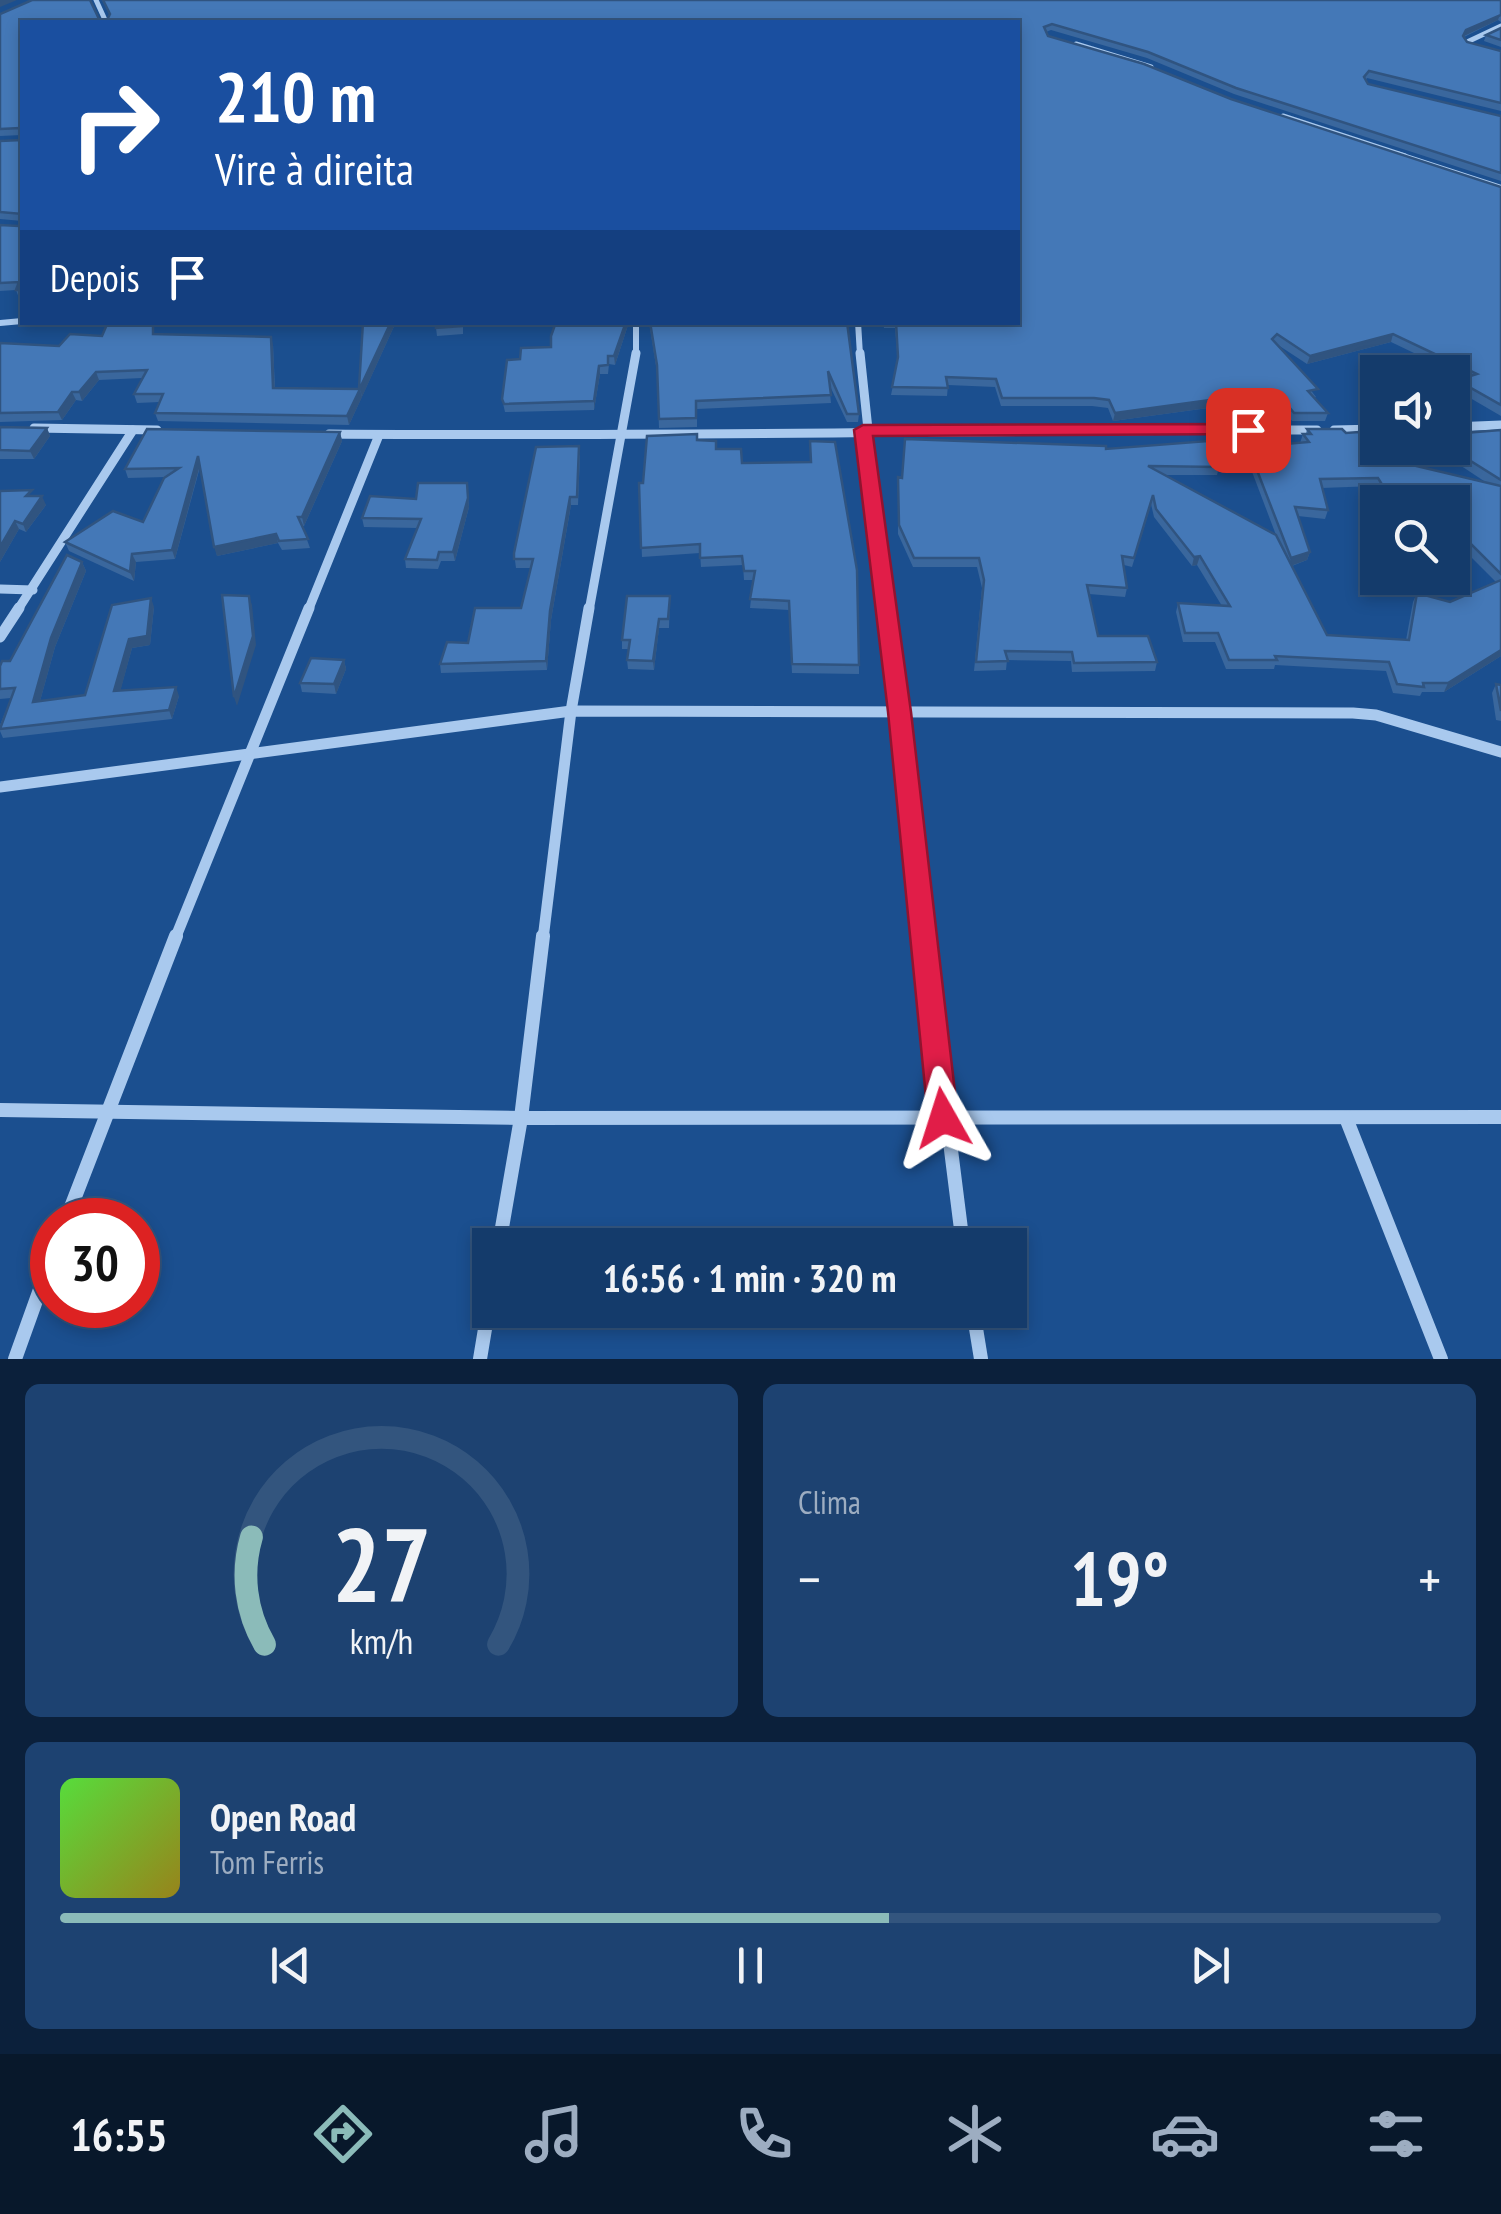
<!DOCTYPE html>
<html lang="pt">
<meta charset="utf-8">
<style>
:root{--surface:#143b6b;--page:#1d4271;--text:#f1f3f6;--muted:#9dadc1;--line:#33557e;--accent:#8bbbb9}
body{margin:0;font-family:"PT Sans Narrow",sans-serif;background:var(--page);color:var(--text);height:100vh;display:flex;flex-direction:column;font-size:38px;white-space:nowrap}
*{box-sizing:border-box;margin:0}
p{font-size:32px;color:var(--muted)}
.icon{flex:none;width:55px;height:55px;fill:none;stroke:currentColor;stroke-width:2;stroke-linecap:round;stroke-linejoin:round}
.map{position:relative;height:1359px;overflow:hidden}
.sheet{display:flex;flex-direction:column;gap:25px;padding:25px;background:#0b203b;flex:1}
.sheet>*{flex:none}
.banner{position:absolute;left:20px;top:20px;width:1000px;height:305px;border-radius:0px;box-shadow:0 5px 15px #0003,0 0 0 2px var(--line);background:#1a4fa0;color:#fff;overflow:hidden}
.tools{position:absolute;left:1360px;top:355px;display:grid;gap:20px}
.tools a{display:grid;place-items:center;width:110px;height:110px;border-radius:0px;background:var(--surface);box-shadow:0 5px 15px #0003,0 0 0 2px var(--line);font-size:50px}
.speed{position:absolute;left:30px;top:1198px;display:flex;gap:20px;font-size:50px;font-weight:700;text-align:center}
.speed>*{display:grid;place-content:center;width:130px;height:130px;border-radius:50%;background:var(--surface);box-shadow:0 5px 15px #0003,0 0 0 2px var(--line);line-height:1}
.speed .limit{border:15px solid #d22;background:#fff;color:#111}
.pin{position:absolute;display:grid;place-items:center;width:85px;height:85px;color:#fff;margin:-42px;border-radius:20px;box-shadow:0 5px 15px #0006}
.me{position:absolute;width:110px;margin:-55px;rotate:354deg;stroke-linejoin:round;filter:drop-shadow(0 0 8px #0008)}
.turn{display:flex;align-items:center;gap:35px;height:210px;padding:0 30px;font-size:45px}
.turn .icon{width:130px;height:130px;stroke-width:2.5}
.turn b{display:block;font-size:70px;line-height:85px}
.then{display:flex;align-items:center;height:95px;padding:0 30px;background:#0003;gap:20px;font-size:38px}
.big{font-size:75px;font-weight:700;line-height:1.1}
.sheet .tile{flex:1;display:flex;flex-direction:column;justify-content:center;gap:15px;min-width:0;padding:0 35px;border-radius:15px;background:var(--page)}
.sheet .dial{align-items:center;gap:0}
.dial svg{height:260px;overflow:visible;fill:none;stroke:var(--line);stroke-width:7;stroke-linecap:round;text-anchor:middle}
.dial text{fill:var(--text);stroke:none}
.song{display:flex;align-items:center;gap:30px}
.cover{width:120px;height:120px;border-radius:15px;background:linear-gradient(135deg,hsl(110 70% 55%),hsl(50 70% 35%))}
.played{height:10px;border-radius:5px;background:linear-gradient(90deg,var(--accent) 60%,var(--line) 60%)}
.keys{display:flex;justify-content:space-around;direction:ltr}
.heat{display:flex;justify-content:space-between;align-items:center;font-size:55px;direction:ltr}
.sheet .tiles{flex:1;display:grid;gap:25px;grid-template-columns:1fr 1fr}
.tile:last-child{grid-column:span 2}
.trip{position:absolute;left:472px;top:1228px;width:555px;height:100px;border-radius:0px;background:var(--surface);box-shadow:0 5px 15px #0003,0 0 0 2px var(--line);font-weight:700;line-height:100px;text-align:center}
.dock{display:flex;height:160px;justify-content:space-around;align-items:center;background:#08182b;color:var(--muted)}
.dock .icon{width:70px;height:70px}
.dock .active{color:var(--accent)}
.dock b{font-size:45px;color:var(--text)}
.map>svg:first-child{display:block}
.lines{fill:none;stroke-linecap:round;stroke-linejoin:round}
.minor-far4{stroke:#a9c9ee;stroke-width:5}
.minor-far3{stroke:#a9c9ee;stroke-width:6}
.minor-far2{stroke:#a9c9ee;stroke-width:9}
.minor-far1{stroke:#a9c9ee;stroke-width:11}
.minor{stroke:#a9c9ee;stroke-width:14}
.wall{fill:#3a679d;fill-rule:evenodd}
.shaded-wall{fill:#305480}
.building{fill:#4478b7;stroke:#305480;stroke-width:2.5}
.route{fill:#e11d48;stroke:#92132f;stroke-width:2.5}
</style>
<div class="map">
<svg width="1501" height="1359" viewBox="0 0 1501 1359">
<rect width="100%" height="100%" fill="#1b4f8f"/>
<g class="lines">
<!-- minor-far4 -->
<g class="minor-far4">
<polyline points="96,0 106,22"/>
<polyline points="1467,42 1501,26"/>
<polyline points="1076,44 1151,67"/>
<polyline points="1283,116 1405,156"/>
</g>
<!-- minor-far3 -->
<g class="minor-far3">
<polyline points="1397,154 1501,188"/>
<polyline points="636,322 636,355"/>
<polyline points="858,322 860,355"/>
<polyline points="0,323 22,321"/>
</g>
<!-- minor-far2 -->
<g class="minor-far2">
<polyline points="860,353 887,611"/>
<polyline points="1452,427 1501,425"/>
<polyline points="34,428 157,430"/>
<polyline points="1334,430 1378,429"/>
<path d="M329,434C658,437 988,430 1317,430"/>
<polyline points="0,589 33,590"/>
<polyline points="17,611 133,430"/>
<polyline points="308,611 379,435"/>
<polyline points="589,611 636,353"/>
</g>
<!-- minor-far1 -->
<g class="minor-far1">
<polyline points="887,608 924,939"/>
<polyline points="0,637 19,608"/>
<polyline points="0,787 571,711 1353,713 1376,715 1501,752"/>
<polyline points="175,939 309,608"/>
<polyline points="543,939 571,711 589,608"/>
</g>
<!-- minor -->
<g class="minor">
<polyline points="924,936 963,1245"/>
<polyline points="0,1110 521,1118 1501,1117"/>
<polyline points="1346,1118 1441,1359"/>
<polyline points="66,1220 176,936"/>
<polyline points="499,1245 521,1118 543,936"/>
<polyline points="973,1310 981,1359"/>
<polyline points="15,1359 52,1256"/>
<polyline points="480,1359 490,1299"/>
</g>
</g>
<!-- wall -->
<g class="wall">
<polygon points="102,0 1501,0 1501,22 1498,20 1464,37 1467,42 1501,51 1501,111 1367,78 1366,80 1368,84 1501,116 1501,181 1234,94 1147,58 1051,30 1046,32 1048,36 1231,99 1501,187 1501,416 1453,388 1457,380 1464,377 1391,342 1307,364 1275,343 1316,397 1314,398 1328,413 1325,421 1292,421 1274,399 1113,421 1108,408 1092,406 1001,406 995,387 948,385 947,396 891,395 898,361 895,328 884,328 883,322 1018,322 1018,22 22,22 22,135 0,136 0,14 99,19 106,22 110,15"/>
<polygon points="1501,28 1501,47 1484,41 1486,35"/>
<polygon points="22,138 22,221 0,219 0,141 21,140"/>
<polygon points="22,224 22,298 19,298 16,290 0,291 0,225 19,226"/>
<polygon points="363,322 396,322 349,425 158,421 155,413 160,402 137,403 134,394 142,378 99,380 82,401 76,400 62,420 0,422 0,343 59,346 102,336 156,334 273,345 275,388 359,389"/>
<polygon points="437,322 463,322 463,334 437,336 436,328"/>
<polygon points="556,322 629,322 615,365 609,364 608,374 600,374 594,410 505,412 502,399 520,359 551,347"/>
<polygon points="649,322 847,322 859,414 858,422 847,422 829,384 831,403 697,409 697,427 659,428 657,372"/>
<polygon points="0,427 47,428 50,436 34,459 0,459"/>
<path d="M1307,429L1346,433L1383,458L1487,483L1434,448H1452L1501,430V656L1444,692H1422L1420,696L1393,693L1386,671L1275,665L1274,669H1226L1215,642H1183L1176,612L1178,603L1222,606L1197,565L1192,566L1154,517L1151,504L1132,567L1124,565L1127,588L1125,597L1089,594L1098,636L1157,662L1155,671L1072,672L1071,661L1007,660L1006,670L974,671L982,588L977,567H913L898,534V477L1106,449L1219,467L1217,475H1164L1276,535L1246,456L1248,447L1300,443L1303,434H1306ZM1375,486L1385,502H1452V545H1459L1496,582L1450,602L1417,593L1413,602L1406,640L1327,635L1292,566L1307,560L1310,552L1298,516L1325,519L1328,510L1322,488Z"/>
<polygon points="340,432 342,441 304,526 302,526 310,548 282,550 278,543 217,556 200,467 175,559 136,562 134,581 69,551 65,542 143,522 166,477 128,478 125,469"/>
<polygon points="716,449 742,463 859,665 859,674 792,673 789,610 750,608 753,580 744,580 743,565 701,567 700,553 642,557 639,483 643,483"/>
<polygon points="580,454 578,505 571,505 551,620 547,670 441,673 440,664 468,643 521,608 531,568 516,568 514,553"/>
<polygon points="467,483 469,507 455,561 441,561 438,569 406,568 405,559 417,528 364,527 362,518 416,499"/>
<polygon points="0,491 34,496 46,505 26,532 19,529 0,562"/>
<polygon points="82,562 86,571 55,647 40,701 85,695 154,607 150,645 132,648 120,691 179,696 172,719 3,738 0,731 0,725 11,698 0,699 0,666 10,661"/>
<polygon points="670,596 669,628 659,628 654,670 628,669 627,660 629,649 622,649 622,640"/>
<polygon points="344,660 346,669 336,694 302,692 300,683"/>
<polygon points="1496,684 1501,685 1501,721 1496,720 1492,693"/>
</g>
<!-- shaded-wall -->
<g class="shaded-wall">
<polygon points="0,0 17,0 0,7"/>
<polygon points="1500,14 1498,20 1464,36 1461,42 1466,30"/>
<polygon points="391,322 396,322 362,397 360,388"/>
<polygon points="626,322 629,322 615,365 614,356"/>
<polygon points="1393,334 1391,342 1307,364 1310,356"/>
<polygon points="271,337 273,345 275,396 273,388"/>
<polygon points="599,366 600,374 594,410 594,401"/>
<polygon points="96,372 99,380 82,401 79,392"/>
<polygon points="360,389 362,397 349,425 347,416"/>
<polygon points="1276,391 1274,399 1113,421 1115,413"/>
<polygon points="72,392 76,400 62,420 58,412"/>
<polygon points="47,428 50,436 34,459 30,451"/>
<polygon points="340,432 342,441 304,526 302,517"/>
<polygon points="198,456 200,465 175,559 172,550"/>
<polygon points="467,483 469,507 455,561 453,552"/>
<polygon points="42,496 46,505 26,532 23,524"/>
<polygon points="570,497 571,505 551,620 547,670 546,661 550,611"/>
<polygon points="15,521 19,529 0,562 0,547"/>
<polygon points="276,534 278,543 217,556 214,547"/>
<polygon points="1310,552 1307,560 1288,567 1291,558"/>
<polygon points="132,554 136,562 134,581 130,572"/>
<polygon points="1200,556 1197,565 1192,566 1194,557"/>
<polygon points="82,562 86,571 55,647 37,712 33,702 51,638"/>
<polygon points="249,596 252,605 256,645 237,706 234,697"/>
<polygon points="151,598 154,607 150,645 132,648 118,700 114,691 129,639"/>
<polygon points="659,619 659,628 654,670 653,661"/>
<polygon points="1501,650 1501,656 1444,692 1448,683"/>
<polygon points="344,660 346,669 336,694 334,684"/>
<polygon points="176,687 179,696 172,719 169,710"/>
</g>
<!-- building -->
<g class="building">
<polygon points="32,0 90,0 99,19 106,22 110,14 103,0 1501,0 1501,15 1466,30 1463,36 1467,42 1501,51 1501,103 1369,71 1364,77 1368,84 1501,116 1501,173 1236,88 1148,52 1052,24 1044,27 1048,36 1144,64 1231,99 1501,187 1501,405 1457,380 1477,374 1393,334 1310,356 1277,334 1272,339 1318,389 1308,391 1328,413 1294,413 1276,391 1115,413 1109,400 1094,398 1002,398 996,379 946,377 948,388 892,387 898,357 896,322 1018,322 1018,22 22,22 22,131 20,128 0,129 0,14"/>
<polygon points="1501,28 1501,40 1486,35"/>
<polygon points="22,138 22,214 0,212 0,141 21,140"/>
<polygon points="22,224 22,290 16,290 19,282 0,283 0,225 19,226"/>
<polygon points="108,322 153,322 153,334 271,337 273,388 360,389 347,416 155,413 163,394 134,394 147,370 96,372 79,392 72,392 58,412 0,413 0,343 59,346 70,334 102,336"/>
<polygon points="363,322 391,322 360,388 359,388"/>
<polygon points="437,322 462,322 462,326 436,328"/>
<polygon points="556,322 626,322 614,356 608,356 608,365 599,366 594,401 504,404 502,399 507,360 520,359 521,348 551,347 551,336"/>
<polygon points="650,322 847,322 859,414 847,414 828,371 831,395 696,401 696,418 659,419 657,365"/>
<polygon points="0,427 47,428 30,451 0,450"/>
<polygon points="147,429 340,432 302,517 298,517 308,539 279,541 276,534 214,547 198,456 172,550 132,554 130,572 65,542 113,511 143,522 164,478 179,468 125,469"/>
<polygon points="1307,429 1342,429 1346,433 1359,432 1383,458 1501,486 1501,574 1463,536 1452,536 1452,502 1393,502 1378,478 1320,479 1328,510 1295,507 1310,552 1291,558 1248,447 1309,442 1303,434 1311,434"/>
<polygon points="1501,430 1501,480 1450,448 1452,448 1452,434"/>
<polygon points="697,434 697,440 716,441 716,449 741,449 742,463 811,462 810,441 835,442 857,570 859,665 792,664 789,601 750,599 755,571 744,571 742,556 700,558 700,544 641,548 639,483 643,483 647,436"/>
<polygon points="905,439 1106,446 1106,449 1208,441 1219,467 1148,466 1276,535 1327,635 1409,640 1417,593 1450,602 1501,580 1501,650 1448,683 1423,683 1424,687 1397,684 1389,662 1275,656 1277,660 1229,660 1218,633 1185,633 1178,603 1230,606 1200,556 1194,557 1156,509 1153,495 1134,558 1122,556 1127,588 1087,585 1098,636 1148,636 1157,662 1074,663 1072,652 1005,651 1008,661 976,662 984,580 979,558 914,558 899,525 898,477 902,478"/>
<polygon points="579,446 577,497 570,497 550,611 546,661 440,664 447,642 468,643 475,608 521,608 533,559 514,559 514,553 536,447"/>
<polygon points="418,483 467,483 468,498 453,552 439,552 437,560 405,559 421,519 362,518 370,496 416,499"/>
<polygon points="32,490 26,496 42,496 23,524 15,521 0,547 0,491"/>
<polygon points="67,555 82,562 51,638 33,702 85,695 112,605 151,598 147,636 129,639 114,691 176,687 169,710 0,729 15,688 0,689 0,666 2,661 10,661"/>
<polygon points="222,595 249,596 253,636 234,697"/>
<polygon points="627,596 670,596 668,619 659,619 653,661 627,660 630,640 622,640"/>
<polygon points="311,658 344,660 334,684 300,683"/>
<polygon points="1496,684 1501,685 1501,711"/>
</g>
<!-- route -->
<polygon class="route" points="1248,424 1258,430 1255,434 873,436 911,712 958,1118 954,1128 943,1132 932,1128 928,1118 888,712 854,430 863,425"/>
</svg>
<div class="tools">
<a><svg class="icon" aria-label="sound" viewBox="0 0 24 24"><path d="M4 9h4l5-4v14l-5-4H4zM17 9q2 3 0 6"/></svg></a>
<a><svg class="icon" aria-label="search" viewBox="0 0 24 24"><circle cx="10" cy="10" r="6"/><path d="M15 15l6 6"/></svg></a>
</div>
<div class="speed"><div class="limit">30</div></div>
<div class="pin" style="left:1248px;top:430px;background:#d93025"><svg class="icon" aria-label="arrive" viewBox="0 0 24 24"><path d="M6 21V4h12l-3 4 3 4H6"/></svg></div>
<svg class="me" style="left:943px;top:1118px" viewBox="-20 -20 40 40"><path d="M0-17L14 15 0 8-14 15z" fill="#e11d48" stroke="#fff" stroke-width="4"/></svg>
<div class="trip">16:56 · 1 min · 320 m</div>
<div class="banner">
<div class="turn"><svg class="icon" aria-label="right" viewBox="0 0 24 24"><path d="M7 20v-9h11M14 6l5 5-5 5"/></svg><div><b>210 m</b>Vire à direita</div></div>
<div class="then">Depois<svg class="icon" aria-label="arrive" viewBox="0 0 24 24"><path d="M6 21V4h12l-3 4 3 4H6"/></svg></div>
</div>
</div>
<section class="sheet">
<div class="tiles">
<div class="tile dial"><svg viewBox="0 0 100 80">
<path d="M14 69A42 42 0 1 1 86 69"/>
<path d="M14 69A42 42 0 0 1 10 36" stroke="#8bbbb9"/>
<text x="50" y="56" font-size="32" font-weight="700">27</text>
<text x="50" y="72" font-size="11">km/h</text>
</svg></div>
<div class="tile"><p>Clima</p>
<div class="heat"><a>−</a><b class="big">19°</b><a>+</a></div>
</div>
<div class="tile">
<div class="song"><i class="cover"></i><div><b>Open Road</b><p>Tom Ferris</p></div></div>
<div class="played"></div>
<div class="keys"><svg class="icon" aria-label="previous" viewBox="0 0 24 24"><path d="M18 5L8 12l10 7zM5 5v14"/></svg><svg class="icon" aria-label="pause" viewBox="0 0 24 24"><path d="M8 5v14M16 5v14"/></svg><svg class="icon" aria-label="next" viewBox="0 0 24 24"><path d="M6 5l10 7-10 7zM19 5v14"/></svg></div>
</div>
</div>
</section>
<nav class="dock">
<b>16:55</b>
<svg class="icon active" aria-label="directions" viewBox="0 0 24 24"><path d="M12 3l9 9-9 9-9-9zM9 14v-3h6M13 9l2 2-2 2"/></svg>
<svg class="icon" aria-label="music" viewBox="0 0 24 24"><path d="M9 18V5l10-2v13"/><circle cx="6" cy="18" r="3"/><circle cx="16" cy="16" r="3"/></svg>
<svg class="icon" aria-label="phone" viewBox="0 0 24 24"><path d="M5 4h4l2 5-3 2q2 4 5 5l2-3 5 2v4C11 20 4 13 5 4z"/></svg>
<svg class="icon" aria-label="climate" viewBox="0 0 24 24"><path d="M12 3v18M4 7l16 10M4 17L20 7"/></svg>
<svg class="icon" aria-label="car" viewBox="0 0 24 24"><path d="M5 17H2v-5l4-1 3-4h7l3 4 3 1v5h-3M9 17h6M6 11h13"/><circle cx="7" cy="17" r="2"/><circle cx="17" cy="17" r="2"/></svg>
<svg class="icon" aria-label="filters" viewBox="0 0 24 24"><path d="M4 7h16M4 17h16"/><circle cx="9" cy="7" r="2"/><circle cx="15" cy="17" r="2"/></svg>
</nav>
